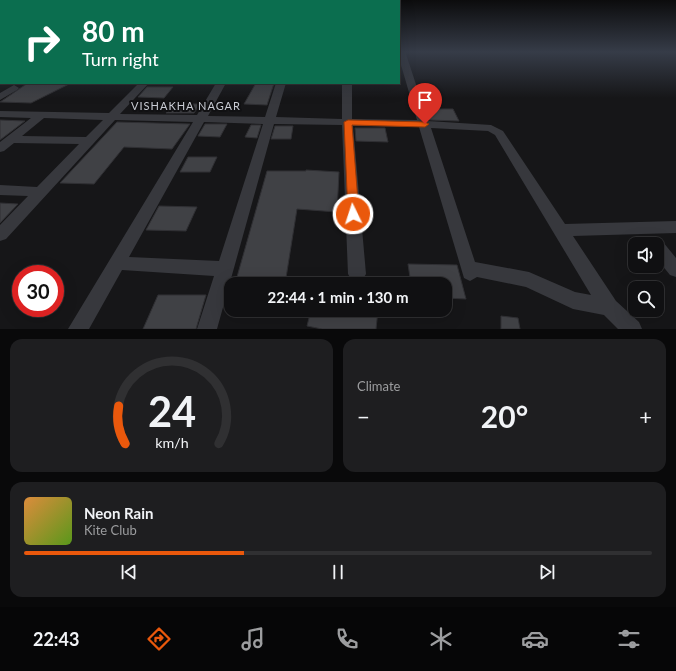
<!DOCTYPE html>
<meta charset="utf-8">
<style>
:root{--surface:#101012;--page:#1e1e20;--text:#f1f3f6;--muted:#9c9d9f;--line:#303032;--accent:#ea580c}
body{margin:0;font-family:Lato,sans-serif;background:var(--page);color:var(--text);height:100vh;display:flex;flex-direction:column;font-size:15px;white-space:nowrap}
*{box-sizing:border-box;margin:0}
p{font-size:13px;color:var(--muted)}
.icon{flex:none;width:22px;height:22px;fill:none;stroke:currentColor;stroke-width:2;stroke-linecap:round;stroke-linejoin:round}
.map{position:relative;height:329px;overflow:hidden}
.side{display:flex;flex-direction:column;gap:10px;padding:10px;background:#09090a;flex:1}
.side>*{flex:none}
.banner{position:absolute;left:0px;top:0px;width:400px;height:84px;box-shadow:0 4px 16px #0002,0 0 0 1px var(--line);background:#0b6e4f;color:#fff;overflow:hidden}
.tools{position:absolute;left:628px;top:237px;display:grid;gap:8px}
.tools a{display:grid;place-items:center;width:36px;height:36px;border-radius:8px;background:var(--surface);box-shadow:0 4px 16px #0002,0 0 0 1px var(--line);font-size:20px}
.speed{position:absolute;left:12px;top:265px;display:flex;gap:8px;font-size:20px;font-weight:700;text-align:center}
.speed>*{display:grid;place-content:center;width:52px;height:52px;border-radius:50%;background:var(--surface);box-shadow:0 4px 16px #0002,0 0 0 1px var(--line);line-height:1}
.speed .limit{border:6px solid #d22;background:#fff;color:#111}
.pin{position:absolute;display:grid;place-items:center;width:34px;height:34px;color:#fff;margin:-41px -17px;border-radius:50% 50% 50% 0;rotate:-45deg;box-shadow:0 0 4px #0007}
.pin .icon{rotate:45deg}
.me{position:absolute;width:44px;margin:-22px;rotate:356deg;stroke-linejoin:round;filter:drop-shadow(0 0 3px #0008)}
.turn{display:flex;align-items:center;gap:14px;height:84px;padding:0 16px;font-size:18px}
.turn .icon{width:52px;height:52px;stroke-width:2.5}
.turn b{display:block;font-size:28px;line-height:34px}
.big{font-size:30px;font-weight:700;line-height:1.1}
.side .tile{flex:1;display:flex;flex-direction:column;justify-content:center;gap:6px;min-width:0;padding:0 14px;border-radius:12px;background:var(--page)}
.side .dial{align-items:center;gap:0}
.dial svg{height:104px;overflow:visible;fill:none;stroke:var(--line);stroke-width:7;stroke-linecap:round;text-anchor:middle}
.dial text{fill:var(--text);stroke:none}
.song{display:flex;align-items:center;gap:12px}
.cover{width:48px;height:48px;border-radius:6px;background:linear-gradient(135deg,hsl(30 70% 55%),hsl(90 70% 35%))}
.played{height:4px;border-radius:2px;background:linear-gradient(90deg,var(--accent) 35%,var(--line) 35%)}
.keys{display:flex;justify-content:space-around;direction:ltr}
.heat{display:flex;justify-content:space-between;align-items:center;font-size:22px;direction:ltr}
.side .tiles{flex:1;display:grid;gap:10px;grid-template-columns:1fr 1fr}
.tile:last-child{grid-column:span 2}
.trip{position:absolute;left:224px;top:277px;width:228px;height:40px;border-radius:12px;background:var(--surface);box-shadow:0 4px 16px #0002,0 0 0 1px var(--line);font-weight:700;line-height:40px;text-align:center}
.menu{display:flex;height:64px;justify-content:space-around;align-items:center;background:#060607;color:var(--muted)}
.menu .icon{width:28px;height:28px}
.menu .on{color:var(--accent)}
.menu b{font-size:18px;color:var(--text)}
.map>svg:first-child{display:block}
.building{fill:#404145;stroke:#303034}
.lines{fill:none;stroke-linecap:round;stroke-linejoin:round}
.street{fill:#37383d;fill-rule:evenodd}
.route{fill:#ea580c;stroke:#983908}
.labels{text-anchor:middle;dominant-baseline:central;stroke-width:4;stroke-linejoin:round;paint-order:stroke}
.far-neighbourhood-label{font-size:11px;letter-spacing:1px;fill:#c9ccd4;stroke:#111113}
</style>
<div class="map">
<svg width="676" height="329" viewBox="0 0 676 329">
<rect width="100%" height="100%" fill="#161618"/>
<!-- building -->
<g class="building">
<polygon points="28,83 71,83 31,103 0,102"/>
<polygon points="256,83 274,83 267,105 244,104"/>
<polygon points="147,87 173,87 164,98 138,97"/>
<polygon points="173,104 200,104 194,113 166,113"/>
<polygon points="425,109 453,109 459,121 429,120"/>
<polygon points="0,120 25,121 0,140"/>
<polygon points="117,122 190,124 172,149 124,147 94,184 60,183"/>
<polygon points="205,124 227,124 220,137 198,136"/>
<polygon points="251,125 261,125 257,138 245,137"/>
<polygon points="275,126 293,126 291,139 271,139"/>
<polygon points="355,128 385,128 388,142 356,141"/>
<polygon points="188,157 217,157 210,172 180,172"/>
<polygon points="306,170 339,172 337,212 297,209 285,284 235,284 267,171 306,171"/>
<polygon points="0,203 18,204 0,223"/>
<polygon points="159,206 197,207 186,231 146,230"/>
<polygon points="408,264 457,265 466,299 445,298 445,284 411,284"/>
<polygon points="158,295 206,295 196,329 143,329"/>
<polygon points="311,310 378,310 376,329 322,329 307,326"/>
<polygon points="501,316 518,318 520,329 501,329"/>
</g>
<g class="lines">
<!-- street -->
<g class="street">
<path d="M399,52H405L406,54L428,121L491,125L503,131L565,224L676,221V233L573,236L616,301L639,322L642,329H618L604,315L573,309L526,287L477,277L470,281L464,278L419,127L353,126L366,274L363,279L357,282L351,279L348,274L342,125L274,124L217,329H197L214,276L122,270L89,329H68L193,122L115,120L6,239L0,241V225L28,196L0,195V185L37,187L79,144L14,143L4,151L0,152V142L31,118L0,117V111L109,113L139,83H149L120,114L197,115L216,83H226L208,116L265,117L276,83H286L276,117L342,119V83H352V119L417,120L399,58ZM44,118L103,120L86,137L22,136ZM204,122L263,124L219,261L129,257ZM431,128L488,131L495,135L591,295L575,292L529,272L475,262Z"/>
<rect x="0" y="57" width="1" height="6"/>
<polygon points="14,85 19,88 17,90 0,100 0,93"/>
<polygon points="657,240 663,242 676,258 676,277 670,275 657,259 657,244 650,244"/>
</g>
</g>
<!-- sky -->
<linearGradient id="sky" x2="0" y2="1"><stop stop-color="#0c0c0d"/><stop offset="0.53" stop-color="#363c48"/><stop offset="1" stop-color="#363c48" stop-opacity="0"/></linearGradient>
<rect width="676" height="98" fill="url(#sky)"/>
<!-- route -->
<polygon class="route" points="348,120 425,122 429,124 425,127 352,125 359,214 357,216 349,216 348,214 344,122"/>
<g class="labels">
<!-- far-neighbourhood labels -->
<g class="far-neighbourhood-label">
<text x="186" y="105">VISHAKHA NAGAR</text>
</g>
</g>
</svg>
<div class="tools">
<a><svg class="icon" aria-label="sound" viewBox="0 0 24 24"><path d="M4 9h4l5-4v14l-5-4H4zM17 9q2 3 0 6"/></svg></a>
<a><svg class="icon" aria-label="search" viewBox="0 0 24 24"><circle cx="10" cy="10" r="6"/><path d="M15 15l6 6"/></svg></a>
</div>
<div class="speed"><div class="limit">30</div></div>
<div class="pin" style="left:425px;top:124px;background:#d93025"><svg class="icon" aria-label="arrive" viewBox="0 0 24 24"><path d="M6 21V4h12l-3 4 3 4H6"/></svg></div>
<svg class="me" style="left:353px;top:214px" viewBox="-20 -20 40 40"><circle r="17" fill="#ea580c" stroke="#fff" stroke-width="3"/><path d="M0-11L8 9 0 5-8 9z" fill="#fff"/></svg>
<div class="trip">22:44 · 1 min · 130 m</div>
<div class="banner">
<div class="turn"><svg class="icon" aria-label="right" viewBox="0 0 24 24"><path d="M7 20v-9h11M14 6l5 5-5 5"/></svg><div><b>80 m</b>Turn right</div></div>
</div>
</div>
<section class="side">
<div class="tiles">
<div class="tile dial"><svg viewBox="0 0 100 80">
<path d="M14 69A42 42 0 1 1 86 69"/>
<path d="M14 69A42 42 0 0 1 9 40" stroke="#ea580c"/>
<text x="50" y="56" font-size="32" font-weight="700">24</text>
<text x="50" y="72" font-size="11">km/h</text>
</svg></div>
<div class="tile"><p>Climate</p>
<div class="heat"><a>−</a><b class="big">20°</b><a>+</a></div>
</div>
<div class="tile">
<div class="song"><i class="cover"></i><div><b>Neon Rain</b><p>Kite Club</p></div></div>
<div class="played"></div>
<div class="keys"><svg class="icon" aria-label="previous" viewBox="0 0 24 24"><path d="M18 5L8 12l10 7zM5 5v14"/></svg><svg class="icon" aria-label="pause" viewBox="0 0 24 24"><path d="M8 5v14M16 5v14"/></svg><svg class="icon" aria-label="next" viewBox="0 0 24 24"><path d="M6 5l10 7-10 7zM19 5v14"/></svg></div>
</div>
</div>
</section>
<nav class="menu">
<b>22:43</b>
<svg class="icon on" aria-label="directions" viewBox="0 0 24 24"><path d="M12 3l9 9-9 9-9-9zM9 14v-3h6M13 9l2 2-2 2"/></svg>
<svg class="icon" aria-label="music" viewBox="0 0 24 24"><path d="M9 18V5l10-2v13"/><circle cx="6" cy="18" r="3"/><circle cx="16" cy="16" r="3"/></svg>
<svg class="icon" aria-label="phone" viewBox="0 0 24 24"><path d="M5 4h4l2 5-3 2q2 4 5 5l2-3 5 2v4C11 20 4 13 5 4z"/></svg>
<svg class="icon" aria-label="climate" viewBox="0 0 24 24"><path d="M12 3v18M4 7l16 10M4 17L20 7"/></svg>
<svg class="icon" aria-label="car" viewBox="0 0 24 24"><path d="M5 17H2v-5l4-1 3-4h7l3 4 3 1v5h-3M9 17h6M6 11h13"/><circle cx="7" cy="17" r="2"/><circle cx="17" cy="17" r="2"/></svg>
<svg class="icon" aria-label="filters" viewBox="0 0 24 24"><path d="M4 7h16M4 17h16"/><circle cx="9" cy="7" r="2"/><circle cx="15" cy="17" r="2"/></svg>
</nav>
